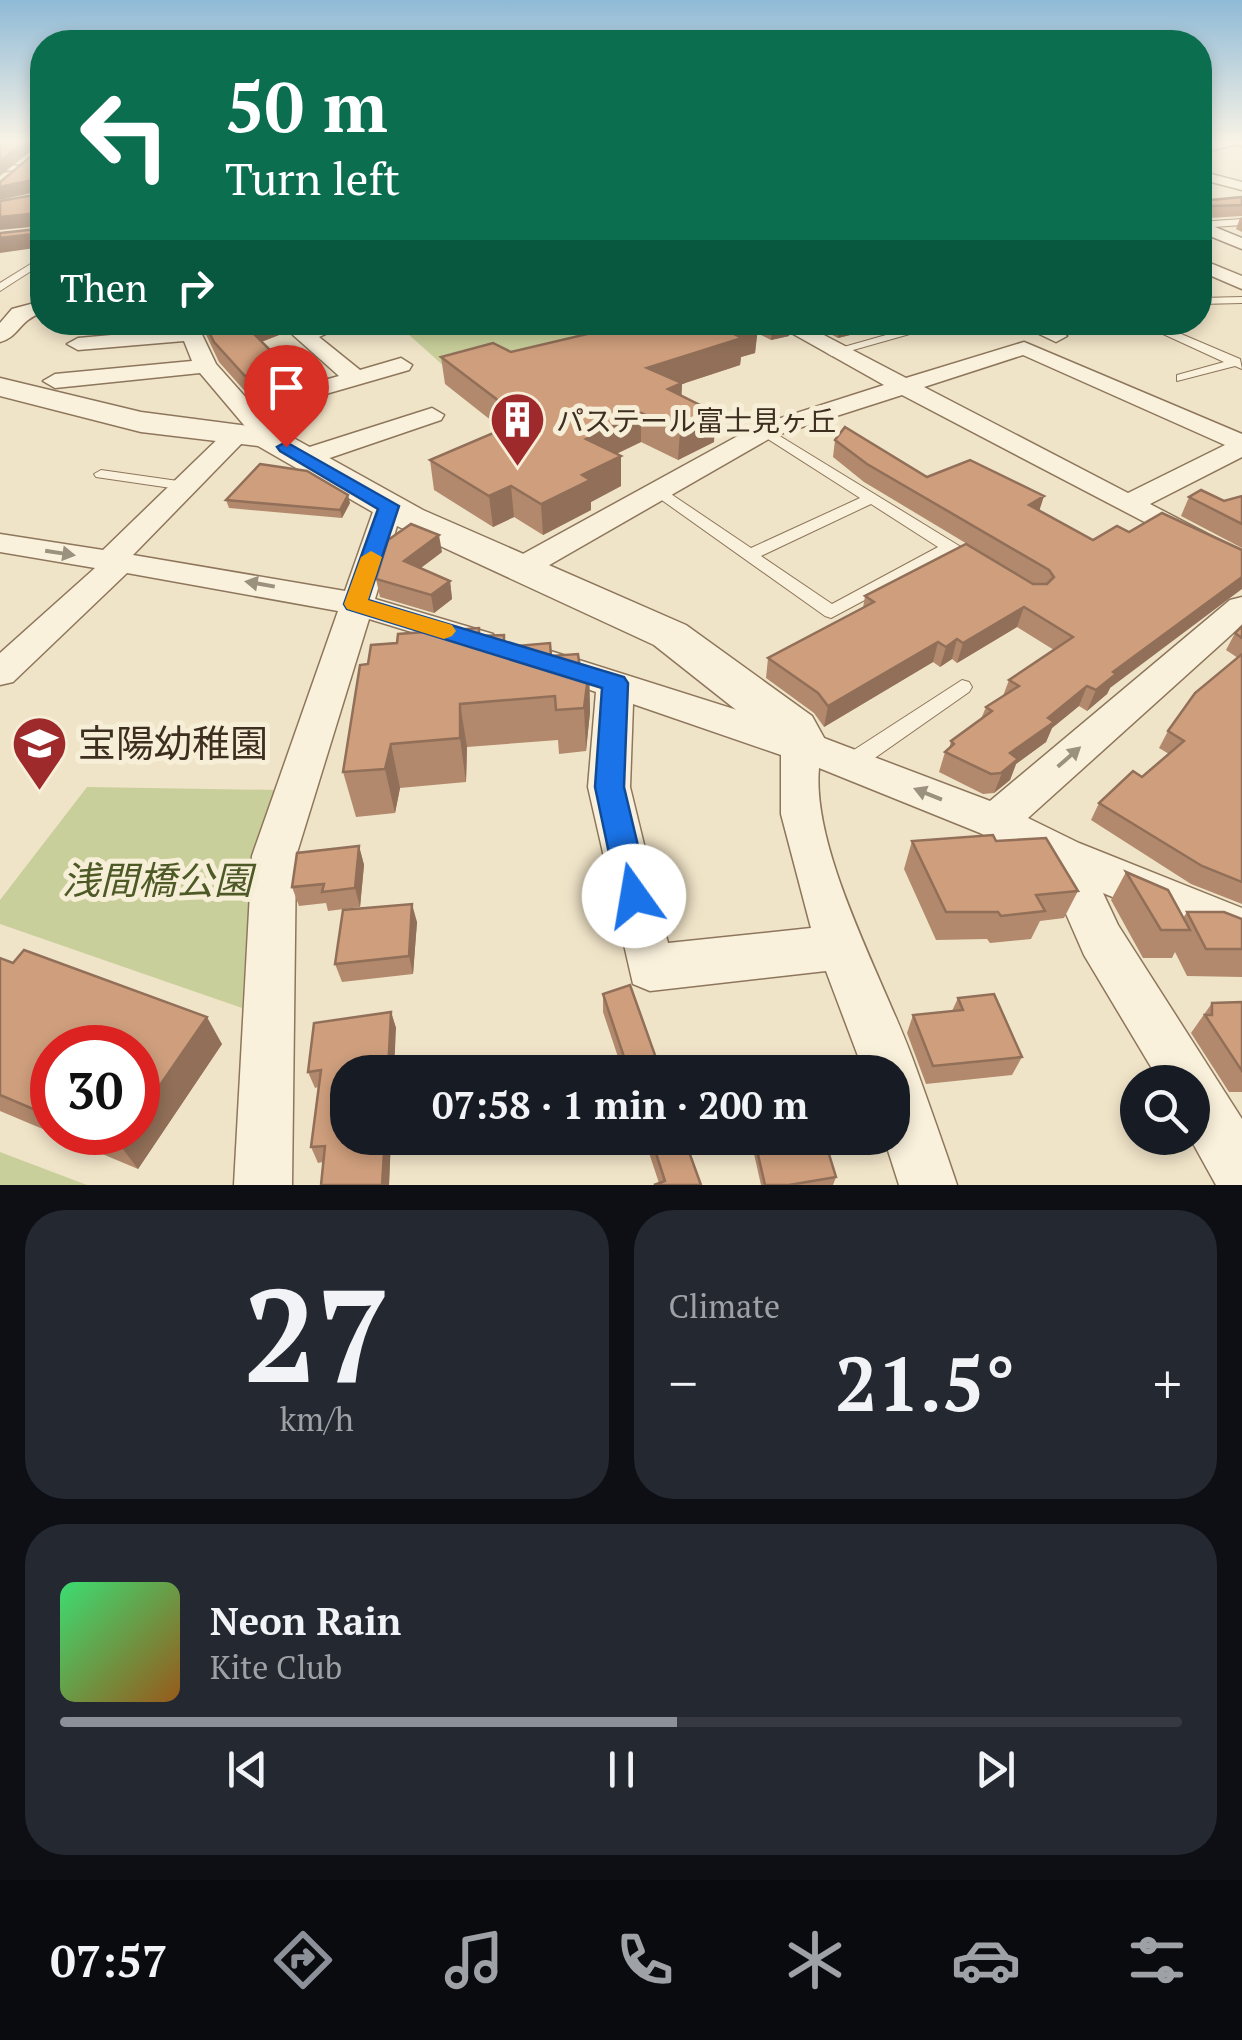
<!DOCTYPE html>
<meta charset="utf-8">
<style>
:root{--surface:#171b24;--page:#242831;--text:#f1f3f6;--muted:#9ea1a6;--line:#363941;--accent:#8c9099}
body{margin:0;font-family:"PT Serif","Noto Sans JP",serif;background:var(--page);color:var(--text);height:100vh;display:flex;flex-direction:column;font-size:38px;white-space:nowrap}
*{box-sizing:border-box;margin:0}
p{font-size:32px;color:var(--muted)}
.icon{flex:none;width:55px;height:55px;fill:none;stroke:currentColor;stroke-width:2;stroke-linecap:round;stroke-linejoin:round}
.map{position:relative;height:1185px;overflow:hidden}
.sheet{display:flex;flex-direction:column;gap:25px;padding:25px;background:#0d0f14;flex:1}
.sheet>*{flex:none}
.banner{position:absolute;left:30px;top:30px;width:1182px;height:305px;border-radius:40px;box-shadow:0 5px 15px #0003;background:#0b6e4f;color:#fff;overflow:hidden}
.tools{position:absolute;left:1120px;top:1065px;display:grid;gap:20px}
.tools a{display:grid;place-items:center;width:90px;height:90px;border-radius:50%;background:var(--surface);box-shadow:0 5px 15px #0003;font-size:50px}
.speed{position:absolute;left:30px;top:1025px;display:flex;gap:20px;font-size:50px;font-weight:700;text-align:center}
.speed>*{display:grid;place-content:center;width:130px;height:130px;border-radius:50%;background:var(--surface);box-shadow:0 5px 15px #0003;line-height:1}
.speed .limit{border:15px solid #d22;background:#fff;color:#111}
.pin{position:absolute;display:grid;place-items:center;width:85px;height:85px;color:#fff;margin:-102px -42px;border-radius:50% 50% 50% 0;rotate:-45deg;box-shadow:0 0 10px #0007}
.pin .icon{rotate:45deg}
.me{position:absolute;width:110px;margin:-55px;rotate:347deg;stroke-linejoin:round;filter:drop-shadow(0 0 8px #0008)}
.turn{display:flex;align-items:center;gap:35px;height:210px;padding:0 30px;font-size:45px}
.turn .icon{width:130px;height:130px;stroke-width:2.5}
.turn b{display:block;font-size:70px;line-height:85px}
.then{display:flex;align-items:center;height:95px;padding:0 30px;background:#0003;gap:20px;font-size:38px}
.big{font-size:75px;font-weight:700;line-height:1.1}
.sheet .tile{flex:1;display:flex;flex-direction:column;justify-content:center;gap:15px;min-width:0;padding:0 35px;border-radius:40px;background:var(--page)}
.sheet .dial{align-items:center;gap:0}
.dial b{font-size:130px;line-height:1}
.song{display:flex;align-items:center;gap:30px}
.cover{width:120px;height:120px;border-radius:15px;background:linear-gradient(135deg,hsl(140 70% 55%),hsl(30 70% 35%))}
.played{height:10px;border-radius:5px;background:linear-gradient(90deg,var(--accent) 55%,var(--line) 55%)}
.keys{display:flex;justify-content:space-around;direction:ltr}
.heat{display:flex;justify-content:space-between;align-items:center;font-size:55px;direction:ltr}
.sheet .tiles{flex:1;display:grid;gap:25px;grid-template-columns:1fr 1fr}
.tile:last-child{grid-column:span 2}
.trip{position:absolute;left:330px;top:1055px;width:580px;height:100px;border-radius:40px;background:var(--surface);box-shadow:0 5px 15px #0003;font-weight:700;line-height:100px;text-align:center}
.menu{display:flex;height:160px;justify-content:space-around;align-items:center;background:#090b0e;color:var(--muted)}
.menu .icon{width:70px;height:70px}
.menu .selected{color:var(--accent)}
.menu b{font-size:45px;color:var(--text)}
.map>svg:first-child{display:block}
.green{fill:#c9cf9b}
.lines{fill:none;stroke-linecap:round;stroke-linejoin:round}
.service-casing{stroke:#8d765c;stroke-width:2}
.minor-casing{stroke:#8d765c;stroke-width:3}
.tertiary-casing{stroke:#8d765c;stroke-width:3}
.service{fill:#faf1dc;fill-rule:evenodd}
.minor{fill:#faf1dc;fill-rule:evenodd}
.tertiary{fill:#faf1dc;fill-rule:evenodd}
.wall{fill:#b2896c;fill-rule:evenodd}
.shaded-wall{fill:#916f58}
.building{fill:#cf9f7d;stroke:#916f58;stroke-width:2.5}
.oneway{fill:#9c907e}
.route{fill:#1a73e8;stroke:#114b97;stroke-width:2.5}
.slow{fill:#f59e0b}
.labels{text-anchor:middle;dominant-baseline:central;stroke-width:10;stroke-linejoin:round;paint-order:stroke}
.far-poi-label{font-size:28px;fill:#3d2e20;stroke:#f7eed8;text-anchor:start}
.near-poi-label{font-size:38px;fill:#3d2e20;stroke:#f7eed8;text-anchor:start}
.near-park-label{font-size:38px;font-style:italic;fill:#4d5a26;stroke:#f7eed8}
</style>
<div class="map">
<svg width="1242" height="1185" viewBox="0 0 1242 1185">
<rect width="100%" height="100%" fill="#f0e4c8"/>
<!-- green -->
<g class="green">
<polygon points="456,323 594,323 628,345 456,377 407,333"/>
<polygon points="87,787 279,790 251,863 242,1008 0,924 0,900"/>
<polygon points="0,1152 87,1185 0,1185"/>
</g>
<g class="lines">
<defs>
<g id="service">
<polygon points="1242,219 1242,225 1200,228 1200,222"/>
<polygon points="42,257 42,264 0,291 0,283"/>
<polygon points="1242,297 1242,303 1200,304 1200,298"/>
<polygon points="932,322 952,322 832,356 826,352"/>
<polygon points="1137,322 1153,322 1240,359 1242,369 1235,366 1177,381 1177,375 1224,362"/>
<path d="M765,427L961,547L963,551L961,555H949L831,618L825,616L649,491L657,486L662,488L751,548L860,498L760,434V428ZM871,504L938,547L832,604L761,556Z"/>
<polygon points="101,470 185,482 192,486 185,490 96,477 94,474"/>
<polygon points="962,680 969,682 972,687 969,692 859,769 851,771 843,769 840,763 843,757"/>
</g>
<g id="minor">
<polygon points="1219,141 1242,143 1200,153 1200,145"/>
<polygon points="0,164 29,167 0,172"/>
<polygon points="1200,171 1242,182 1242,190 1200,179"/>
<polygon points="1200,221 1242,238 1242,249 1200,232"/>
<polygon points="1200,259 1242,276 1242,289 1200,271"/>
<path d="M42,301V313C20,319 18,338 0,342V323L12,309Z"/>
<polygon points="176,322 196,322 216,364 249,401 339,376 293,335 320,322 352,322 319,337 360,370 401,358 412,365 409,370 260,413 271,426 258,434 249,431 200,373 55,388 43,381 55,374 192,361 184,341 78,350 67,344 78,338 179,329"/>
<path d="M772,322H799L906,378L1024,342L1242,434V457L1150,504L1242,552V573L902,395L774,436L532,575H510L505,568L510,561L756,426L884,385ZM1023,355L1225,445L1128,493L924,387Z"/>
<polygon points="1014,322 1043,322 1067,336 1056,342"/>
<polygon points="432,408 444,415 441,420 315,463 306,465 293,457 297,451"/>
<polygon points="236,427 249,435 245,440 133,555 345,591 375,506 389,497 403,506 375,599 493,634 498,642 493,650 481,653 369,619 296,856 292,1185 234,1185 252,856 338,611 127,573 13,682 0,685 0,653 95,568 0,552 0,534 103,550 227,430"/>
<path d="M1242,597V625L1028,818L1079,843L1242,908V951L1103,893L1118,925L1242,1119V1185H1216L1190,1138L1192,1082H1160L1084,955L1046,868L980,833L819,768C811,853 888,987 916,1068C930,1107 944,1146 957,1185H899L884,1138H892V1072H864L826,971L650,991L633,984L588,787L596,692L534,670L529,662L534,654L547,650L560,654L816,735L990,801L1230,600ZM633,704L781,755V814L811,928L668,943L630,787Z"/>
</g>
<g id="tertiary">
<polygon points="1233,141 1242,141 1242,146 1235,144"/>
<polygon points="0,378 141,412 279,430 423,510 686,625 812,716 828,745 820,759 802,764 784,759 774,740 654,645 397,526 258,446 141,432 0,396"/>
</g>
</defs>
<!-- service casing -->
<use href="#service" class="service-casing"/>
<!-- minor casing -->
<use href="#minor" class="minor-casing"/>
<!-- tertiary casing -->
<use href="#tertiary" class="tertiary-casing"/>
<!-- service -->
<use href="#service" class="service"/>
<!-- minor -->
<use href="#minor" class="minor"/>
<!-- tertiary -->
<use href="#tertiary" class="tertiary"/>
</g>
<!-- wall -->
<g class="wall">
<polygon points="1242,197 1242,216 1209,218 1200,214 1200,200"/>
<polygon points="1242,217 1242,232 1236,229 1240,218"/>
<polygon points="200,322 276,322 279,335 261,342 285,365 290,386 250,397 219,362"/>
<polygon points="690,322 791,322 789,336 771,340 757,333 755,353 741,357 740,365 682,384 681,395 714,442 678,460 641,442 616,454 621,486 591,502 591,510 543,535 514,517 493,527 434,490 430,460 502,429 445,384 441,357 511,352"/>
<polygon points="808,322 886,322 886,326 838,338"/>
<polygon points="835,440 927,477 1040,511 1110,688 1107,694 1087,711 1079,706 1052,728 1046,742 1016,764 1010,780 994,793 983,794 939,772 945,752 949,749 951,741 981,719 986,707 1003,696 1009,680 1054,650 1017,627 957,663 952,659 940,667 933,662 824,727 814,713 766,678 768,658 863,608 865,596 1034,584 864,482 833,457"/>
<polygon points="1242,496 1242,548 1181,516 1189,497 1224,501"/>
<polygon points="226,500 350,503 342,518 229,508"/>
<polygon points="442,552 421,568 450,581 452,599 434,613 380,597 376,579"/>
<polygon points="1242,626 1242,904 1191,884 1091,820 1099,803 1142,777 1169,754 1159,748 1168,731 1238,658 1226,650 1235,633"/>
<polygon points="480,636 505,647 551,656 580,669 589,669 590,712 586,751 559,754 558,740 467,747 466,782 400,788 395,813 356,817 343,772 368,664"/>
<polygon points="912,841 996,841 1078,891 1064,918 1040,921 1031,939 990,943 987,939 936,940 904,869"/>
<polygon points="359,846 364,865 360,907 328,911 326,903 299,906 292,887"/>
<polygon points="1126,872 1183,918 1187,912 1242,919 1242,977 1187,976 1175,952 1172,958 1143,958 1111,900"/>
<polygon points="417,922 413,974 342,982 335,964"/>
<path d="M0,958L222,1044L138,1169L0,1111ZM52,1048L138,1132H52Z"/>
<polygon points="603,994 661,1072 623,1072 603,1012"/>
<polygon points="958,998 1022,1057 1012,1075 926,1084 907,1033 913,1015 952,1011"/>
<polygon points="1242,1002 1242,1092 1229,1092 1191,1033 1212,1003"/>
<polygon points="391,1012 396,1028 348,1138 391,1138 389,1185 323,1162 318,1163 311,1147 318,1087 315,1088 308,1072"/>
<polygon points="644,1138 684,1138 701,1185 659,1183"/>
<polygon points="756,1146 836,1177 833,1185 761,1185 754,1154"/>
</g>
<!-- shaded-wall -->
<g class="shaded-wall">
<polygon points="26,141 42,142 0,176 0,161"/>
<polygon points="37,179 41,191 0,200 0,187"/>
<polygon points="40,213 42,226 0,230 0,217"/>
<polygon points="42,233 42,247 0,253 0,238"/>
<polygon points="158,322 175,322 174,326 160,327"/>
<polygon points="257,322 276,322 279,335 251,346 246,326"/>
<polygon points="773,322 791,322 789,336 771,340"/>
<polygon points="841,322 886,322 886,326 838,338"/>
<polygon points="758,328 755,353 741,357 740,365 682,384 681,410 647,368 734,334"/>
<polygon points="285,365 290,386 250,397 245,376"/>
<polygon points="641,413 641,442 587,468 586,439"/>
<polygon points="716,413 714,442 678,460 680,431"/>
<polygon points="621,456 621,486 591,502 591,510 543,535 541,504 582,475"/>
<polygon points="511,486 514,517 493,527 489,496"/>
<polygon points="348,495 350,503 342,518 340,510"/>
<polygon points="1044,496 1038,515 1029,505"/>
<polygon points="439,535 442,552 407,578 404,561"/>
<polygon points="1242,577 1242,589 1110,688 1107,694 1087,711 1096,690 1113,672"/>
<polygon points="450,581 452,599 434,613 431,595"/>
<polygon points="1024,607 1017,627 957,663 963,643"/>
<polygon points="957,639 952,659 940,667 946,647"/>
<polygon points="938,642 933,662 824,727 828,706"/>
<polygon points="589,669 590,712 586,751 584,708"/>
<polygon points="1087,686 1079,706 1052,728 1046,742 1016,764 1010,780 994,793 1010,753 1048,718"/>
<polygon points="460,704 467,747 466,782 460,738"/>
<polygon points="391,744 400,788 395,813 385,769"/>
<polygon points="359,846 364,865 360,907 355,888"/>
<polygon points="412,904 417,922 413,974 409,956"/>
<polygon points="391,1012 396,1028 394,1072 388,1072"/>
<polygon points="207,1017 222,1044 138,1169 119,1144 127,1132 138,1132 138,1117"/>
<polygon points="385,1138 391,1138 389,1185 382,1185"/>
</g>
<!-- building -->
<g class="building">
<polygon points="2,141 26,141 0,161 0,143"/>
<polygon points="40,141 42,141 42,233 0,238 0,233 37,229 40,213 0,217 0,201 40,194 37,179 0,187 0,182 40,149"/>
<polygon points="1242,197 1242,205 1213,206 1200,201"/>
<polygon points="204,322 257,322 246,326 285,365 245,376 214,342"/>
<polygon points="638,322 669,322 675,326 690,322 748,322 758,328 734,334 742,338 647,368 682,383 668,389 716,413 680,431 641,413 586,439 621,456 582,475 590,480 541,504 511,486 489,496 430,460 524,420 441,357 493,343 511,352"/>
<polygon points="845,427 927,477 970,460 1044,496 1029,505 1093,540 1117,526 1129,532 1162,513 1242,550 1242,577 1113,672 1116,674 1096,690 1087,686 1048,718 1054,722 1010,753 1018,759 1001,773 991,774 945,752 954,744 951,741 992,711 986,707 1019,686 1009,680 1073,637 1024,607 963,643 957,639 946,647 938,642 828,706 818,693 768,658 874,602 865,596 966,544 1033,584 1047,584 1054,577 1049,570 867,464 835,440"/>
<polygon points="260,464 307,471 348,495 340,510 226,500"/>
<polygon points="1201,490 1224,501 1242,496 1242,524 1189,497"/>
<polygon points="411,524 439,535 404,561 450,581 431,595 376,579 388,540"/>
<polygon points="1242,626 1242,638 1235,633"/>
<polygon points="479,628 479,636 504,635 504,647 550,643 551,656 578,654 580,669 589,669 584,708 556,710 555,696 460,704 460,738 391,744 385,769 343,772 360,665 368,664 371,645 397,643 398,634"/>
<polygon points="1242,654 1242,882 1202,866 1099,803 1133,771 1142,777 1184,741 1168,731 1195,693"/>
<polygon points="993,835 996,841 1046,838 1078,891 1036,895 1045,911 1001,916 998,912 946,912 912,841"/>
<polygon points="359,846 355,888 322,892 324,884 292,887 297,853"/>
<polygon points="1126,872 1168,890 1190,930 1161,930"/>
<polygon points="412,904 409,956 335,964 343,910"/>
<polygon points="1187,912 1224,912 1242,919 1242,949 1206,949"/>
<polygon points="24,950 207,1017 138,1117 138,1048 52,1048 52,1117 0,1095 0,958 13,963"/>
<polygon points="630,985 661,1072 629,1072 603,994"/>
<polygon points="994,994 1022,1057 933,1066 913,1015 963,1010 958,998"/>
<polygon points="1242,1002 1242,1071 1205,1015 1212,1015 1212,1003"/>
<polygon points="391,1012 388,1072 348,1072 348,1138 385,1138 382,1185 321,1185 325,1146 311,1147 321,1070 308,1072 314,1023"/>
<polygon points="91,1132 127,1132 119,1144"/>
<polygon points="651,1138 684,1138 701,1185 654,1185 665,1181"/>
<polygon points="808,1138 824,1138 836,1177 789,1185 765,1185 756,1146"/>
</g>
<!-- one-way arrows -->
<defs><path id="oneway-solid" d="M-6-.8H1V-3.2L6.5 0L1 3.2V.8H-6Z" transform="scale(2.5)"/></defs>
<g class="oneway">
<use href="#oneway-solid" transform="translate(60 553) rotate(9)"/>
<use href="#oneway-solid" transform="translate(260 584) rotate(-170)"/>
<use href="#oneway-solid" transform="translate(1069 757) rotate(-41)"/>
<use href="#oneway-solid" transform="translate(928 794) rotate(-158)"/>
</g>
<!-- sky -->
<linearGradient id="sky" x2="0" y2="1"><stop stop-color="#8fbad6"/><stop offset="0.46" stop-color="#f8f3e6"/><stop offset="1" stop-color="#f8f3e6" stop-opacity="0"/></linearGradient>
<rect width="1242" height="307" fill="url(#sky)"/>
<!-- route -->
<polygon class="route" points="286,442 399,506 368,600 624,677 628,683 624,787 650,896 645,906 634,910 622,906 618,896 595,787 602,688 347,609 344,604 378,509 280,451 277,447"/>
<!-- slow -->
<polygon class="slow" points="371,551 382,557 368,600 452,625 456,631 452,636 444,639 347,609 344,604 361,557"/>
<!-- icons -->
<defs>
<symbol id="building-pin" viewBox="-11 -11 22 30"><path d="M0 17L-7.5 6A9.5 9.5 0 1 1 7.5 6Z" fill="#9e2a2b" stroke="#f7eed8"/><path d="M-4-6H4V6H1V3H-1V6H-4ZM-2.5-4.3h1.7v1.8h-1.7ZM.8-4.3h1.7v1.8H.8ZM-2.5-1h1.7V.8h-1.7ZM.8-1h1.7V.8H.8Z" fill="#fff"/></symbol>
<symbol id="school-pin" viewBox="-11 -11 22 30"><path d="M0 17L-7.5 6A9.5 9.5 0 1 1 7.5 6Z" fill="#9e2a2b" stroke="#f7eed8"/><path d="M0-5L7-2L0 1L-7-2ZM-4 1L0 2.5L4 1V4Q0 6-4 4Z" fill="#fff"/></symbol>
</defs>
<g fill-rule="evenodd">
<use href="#building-pin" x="486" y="388" width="63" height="86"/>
<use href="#school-pin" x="8" y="712" width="63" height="86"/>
</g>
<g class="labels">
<!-- far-poi labels -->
<g class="far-poi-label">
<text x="556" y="420">パステール富士見ヶ丘</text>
</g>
<!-- near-poi labels -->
<g class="near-poi-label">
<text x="78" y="743">宝陽幼稚園</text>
</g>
<!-- near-park labels -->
<g class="near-park-label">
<text x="157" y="880">浅間橋公園</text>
</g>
</g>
</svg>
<div class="tools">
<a><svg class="icon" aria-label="search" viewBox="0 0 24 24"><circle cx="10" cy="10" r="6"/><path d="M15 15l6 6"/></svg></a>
</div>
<div class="speed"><div class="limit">30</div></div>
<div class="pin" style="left:286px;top:447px;background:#d93025"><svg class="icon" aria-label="arrive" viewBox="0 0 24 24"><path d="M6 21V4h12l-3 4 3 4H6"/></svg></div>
<svg class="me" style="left:634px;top:896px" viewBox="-20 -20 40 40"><circle r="19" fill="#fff"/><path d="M0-13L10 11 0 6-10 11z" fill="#1a73e8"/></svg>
<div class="trip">07:58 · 1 min · 200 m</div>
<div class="banner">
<div class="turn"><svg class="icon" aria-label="left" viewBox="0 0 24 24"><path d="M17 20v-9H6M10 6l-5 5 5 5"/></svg><div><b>50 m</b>Turn left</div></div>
<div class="then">Then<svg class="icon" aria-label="right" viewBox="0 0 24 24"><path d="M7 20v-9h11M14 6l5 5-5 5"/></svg></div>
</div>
</div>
<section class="sheet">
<div class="tiles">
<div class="tile dial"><b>27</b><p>km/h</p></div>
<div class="tile"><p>Climate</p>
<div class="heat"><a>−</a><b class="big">21.5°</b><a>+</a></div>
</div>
<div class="tile">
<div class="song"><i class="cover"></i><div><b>Neon Rain</b><p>Kite Club</p></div></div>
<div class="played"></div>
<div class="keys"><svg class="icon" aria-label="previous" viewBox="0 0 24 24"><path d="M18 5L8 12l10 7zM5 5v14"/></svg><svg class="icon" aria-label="pause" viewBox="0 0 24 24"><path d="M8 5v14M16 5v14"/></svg><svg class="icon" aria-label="next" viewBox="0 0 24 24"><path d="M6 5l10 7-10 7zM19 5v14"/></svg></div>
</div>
</div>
</section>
<nav class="menu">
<b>07:57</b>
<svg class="icon selected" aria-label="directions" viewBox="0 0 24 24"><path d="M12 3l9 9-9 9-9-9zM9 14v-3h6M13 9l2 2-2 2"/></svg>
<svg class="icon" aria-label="music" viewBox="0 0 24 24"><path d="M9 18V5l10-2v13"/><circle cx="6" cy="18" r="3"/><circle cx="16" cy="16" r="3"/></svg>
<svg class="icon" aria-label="phone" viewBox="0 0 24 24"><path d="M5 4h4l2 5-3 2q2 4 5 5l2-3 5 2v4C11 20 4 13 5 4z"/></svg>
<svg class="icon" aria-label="climate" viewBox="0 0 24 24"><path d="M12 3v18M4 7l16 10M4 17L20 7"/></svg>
<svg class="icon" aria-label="car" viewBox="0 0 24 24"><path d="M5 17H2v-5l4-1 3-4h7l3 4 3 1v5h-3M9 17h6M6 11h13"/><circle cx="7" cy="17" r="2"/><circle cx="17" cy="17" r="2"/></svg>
<svg class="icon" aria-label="filters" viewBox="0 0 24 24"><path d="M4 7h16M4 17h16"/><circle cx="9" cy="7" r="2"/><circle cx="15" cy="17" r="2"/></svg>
</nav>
